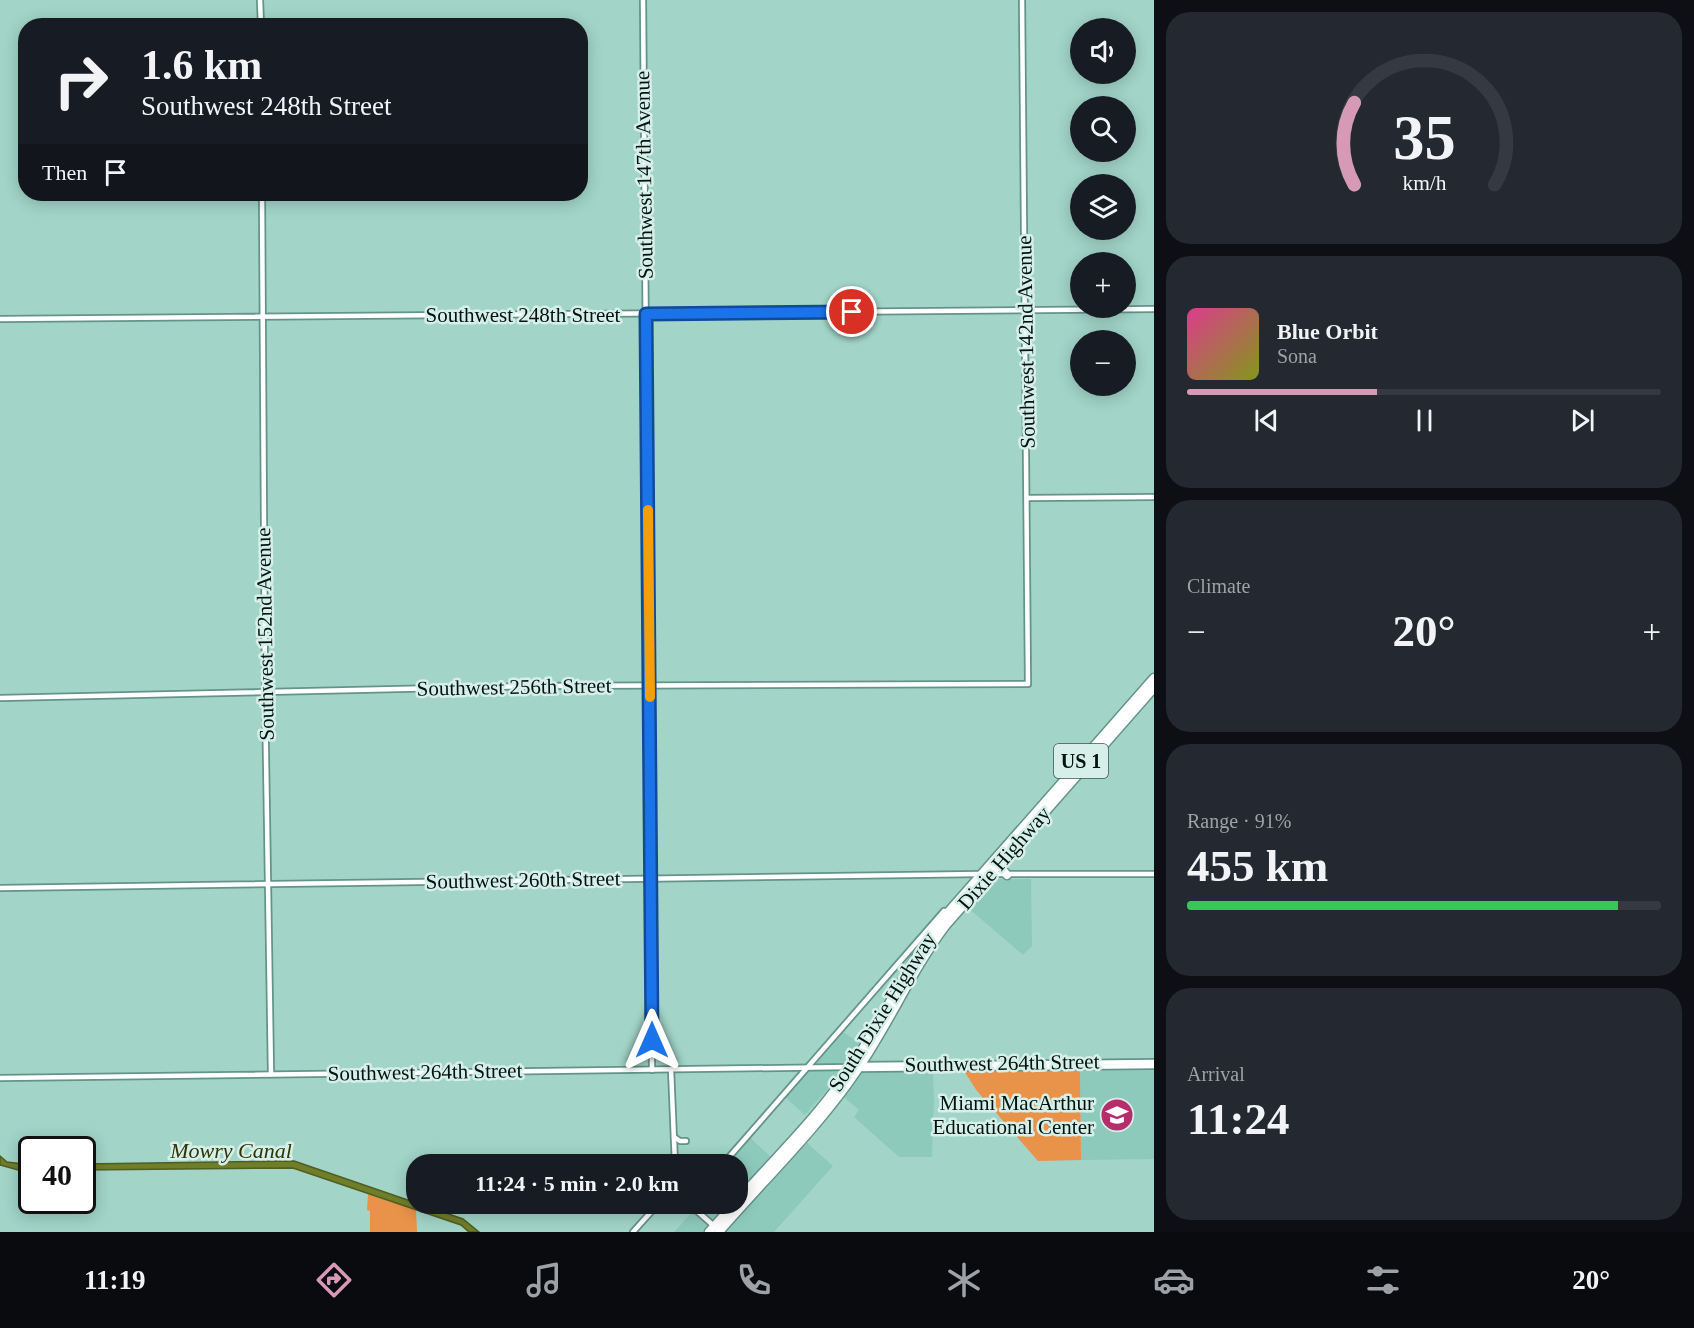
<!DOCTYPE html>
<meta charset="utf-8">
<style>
:root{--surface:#171b24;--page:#242831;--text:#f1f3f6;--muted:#9ea1a6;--line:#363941;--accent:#d69ab7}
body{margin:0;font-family:Georgia,serif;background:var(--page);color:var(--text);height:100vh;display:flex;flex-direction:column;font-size:22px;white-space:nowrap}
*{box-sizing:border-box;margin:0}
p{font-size:20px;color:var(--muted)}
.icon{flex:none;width:33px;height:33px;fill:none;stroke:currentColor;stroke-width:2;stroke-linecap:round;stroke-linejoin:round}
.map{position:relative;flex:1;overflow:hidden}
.sheet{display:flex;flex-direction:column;gap:12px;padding:12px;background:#0d0f14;width:540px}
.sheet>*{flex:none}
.guide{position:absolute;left:18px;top:18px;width:570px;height:183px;border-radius:24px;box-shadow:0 3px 15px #0003;background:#171b24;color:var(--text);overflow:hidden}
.fabs{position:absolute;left:1070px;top:18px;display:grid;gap:12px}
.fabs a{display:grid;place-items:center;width:66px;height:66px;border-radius:50%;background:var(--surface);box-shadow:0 3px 15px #0003;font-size:30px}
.speed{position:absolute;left:18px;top:1136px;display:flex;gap:12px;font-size:30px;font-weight:700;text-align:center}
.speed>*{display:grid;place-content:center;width:78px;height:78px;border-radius:50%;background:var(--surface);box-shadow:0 3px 15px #0003;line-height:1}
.speed .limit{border:3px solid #111;border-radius:9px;background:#fff;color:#111}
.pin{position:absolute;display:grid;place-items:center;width:51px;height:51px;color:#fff;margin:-26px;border:3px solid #fff;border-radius:50%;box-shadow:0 2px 6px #0007}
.me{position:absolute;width:66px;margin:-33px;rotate:0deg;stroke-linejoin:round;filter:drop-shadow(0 0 4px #0008)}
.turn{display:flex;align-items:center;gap:21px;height:126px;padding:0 24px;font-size:27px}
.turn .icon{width:78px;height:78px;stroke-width:2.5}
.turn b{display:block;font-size:42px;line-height:51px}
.then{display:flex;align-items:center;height:57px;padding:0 24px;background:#0003;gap:12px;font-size:22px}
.big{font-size:45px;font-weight:700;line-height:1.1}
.sheet .card{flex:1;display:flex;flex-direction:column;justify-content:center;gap:9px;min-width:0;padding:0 21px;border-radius:24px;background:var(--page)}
.sheet .dial{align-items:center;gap:0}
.dial svg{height:156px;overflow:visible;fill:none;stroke:var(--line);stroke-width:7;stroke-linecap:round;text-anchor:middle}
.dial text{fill:var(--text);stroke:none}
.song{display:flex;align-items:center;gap:18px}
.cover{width:72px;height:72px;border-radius:9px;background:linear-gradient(135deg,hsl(330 70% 55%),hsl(70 70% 35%))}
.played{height:6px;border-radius:3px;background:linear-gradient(90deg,var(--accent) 40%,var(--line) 40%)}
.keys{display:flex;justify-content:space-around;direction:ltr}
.heat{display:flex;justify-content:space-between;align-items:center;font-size:33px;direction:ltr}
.charge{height:9px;border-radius:4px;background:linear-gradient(90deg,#34c759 91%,var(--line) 0)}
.trip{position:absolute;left:406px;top:1154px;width:342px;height:60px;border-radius:24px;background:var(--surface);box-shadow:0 3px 15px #0003;font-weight:700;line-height:60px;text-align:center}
.tab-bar{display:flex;height:96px;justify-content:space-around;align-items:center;background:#090b0e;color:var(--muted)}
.tab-bar .icon{width:42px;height:42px}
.tab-bar .on{color:var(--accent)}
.tab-bar b{font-size:27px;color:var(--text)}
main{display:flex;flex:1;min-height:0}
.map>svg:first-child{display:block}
.built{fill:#8ecabc}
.green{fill:#e99249}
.water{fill:#707e29;stroke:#4f5e22;stroke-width:1.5}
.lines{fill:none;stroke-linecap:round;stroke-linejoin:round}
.minor-casing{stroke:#649489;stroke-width:8}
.highway-casing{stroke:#649489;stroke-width:11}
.minor{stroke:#fff;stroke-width:4.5}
.highway{stroke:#fff;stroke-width:8}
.route-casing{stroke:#114b97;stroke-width:15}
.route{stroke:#1a73e8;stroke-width:10}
.slow{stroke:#f59e0b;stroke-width:10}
.labels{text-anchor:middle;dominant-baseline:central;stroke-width:5;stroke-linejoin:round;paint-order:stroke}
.shield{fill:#d6efe8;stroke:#425651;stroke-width:1.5}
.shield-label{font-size:20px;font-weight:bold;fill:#021410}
.street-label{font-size:21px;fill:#021410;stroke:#d6efe8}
.poi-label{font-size:21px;fill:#021410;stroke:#d6efe8;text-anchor:end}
.water-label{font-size:22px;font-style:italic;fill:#2e3506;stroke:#d6efe8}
</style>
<main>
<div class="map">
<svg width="1154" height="1232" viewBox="0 0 1154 1232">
<rect width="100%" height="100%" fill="#a2d4c8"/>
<!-- built -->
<g class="built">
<polygon points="992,879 1031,879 1032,946 1023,955 967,907"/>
<polygon points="843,1032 860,1043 839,1076 805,1115 785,1097"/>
<polygon points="1154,1070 1154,1159 1081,1160 1080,1071"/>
<polygon points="861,1073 930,1072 933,1074 934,1098 932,1157 899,1157 854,1117 859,1110 844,1097"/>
<polygon points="795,1132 833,1166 774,1232 674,1232 699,1205 697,1203 738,1203 738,1164 717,1164 745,1133 772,1158"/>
</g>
<!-- green -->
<g class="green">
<polygon points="964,1071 1080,1071 1081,1160 1038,1161 977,1091"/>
<polygon points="368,1194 416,1210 417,1232 370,1232 370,1211 367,1210"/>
</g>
<!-- water -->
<g class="water">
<polygon points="0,1156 7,1162 31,1165 31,1171 22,1171 0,1165"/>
<polygon points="294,1161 463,1219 479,1232 469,1232 461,1225 293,1168 82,1170 83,1164"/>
</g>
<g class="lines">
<defs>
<g id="minor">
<polyline points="260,0 261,26"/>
<polyline points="643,0 652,1070"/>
<polyline points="262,194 265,693 271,1074"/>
<polyline points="0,319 1154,309"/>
<polyline points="1028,498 1154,497"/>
<polyline points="0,698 529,686 1028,684 1022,0"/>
<polyline points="992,874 1154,874"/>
<polyline points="0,888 980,874"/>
<polyline points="859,1065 1154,1062"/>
<polyline points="671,1069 675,1164"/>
<polyline points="857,1069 1154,1066"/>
<polyline points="0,1078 849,1067"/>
<polyline points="674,1137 680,1141 686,1141"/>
<polyline points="723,1164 944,911"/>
<polyline points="688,1203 714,1226"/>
<polyline points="633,1232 659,1203"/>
</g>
<g id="highway">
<polyline points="1001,862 1002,869 1007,875"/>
<path d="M738,1200C776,1157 820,1115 851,1067C884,1018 907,964 943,918L1154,678"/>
<polyline points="709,1232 735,1203"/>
<path d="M719,1232C764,1180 820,1126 858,1069C890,1022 912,970 946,925L1154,688"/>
</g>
</defs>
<!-- minor casing -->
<use href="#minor" class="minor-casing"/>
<!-- highway casing -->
<use href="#highway" class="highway-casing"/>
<!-- minor -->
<use href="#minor" class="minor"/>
<!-- highway -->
<use href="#highway" class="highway"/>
</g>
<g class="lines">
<defs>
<polyline id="route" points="652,1040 646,314 852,312"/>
</defs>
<!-- route casing -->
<use href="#route" class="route-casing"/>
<!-- route -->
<use href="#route" class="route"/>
<!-- slow -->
<polyline class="slow" points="648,510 650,697"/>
</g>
<!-- icons -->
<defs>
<symbol id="school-disc" viewBox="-11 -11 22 22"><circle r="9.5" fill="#b62d6b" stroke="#d6efe8"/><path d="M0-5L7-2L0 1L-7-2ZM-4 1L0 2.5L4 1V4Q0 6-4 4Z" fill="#fff"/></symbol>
</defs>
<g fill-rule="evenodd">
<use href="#school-disc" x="1098" y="1096" width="38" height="38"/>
</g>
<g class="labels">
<!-- shield labels -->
<rect class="shield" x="1054" y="744" width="54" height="34" rx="4.5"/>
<g class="shield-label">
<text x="1081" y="761">US 1</text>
</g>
<!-- street labels -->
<g class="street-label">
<text transform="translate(644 175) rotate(-91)">Southwest 147th Avenue</text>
<text x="523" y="315">Southwest 248th Street</text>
<text transform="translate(1026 342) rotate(-91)">Southwest 142nd Avenue</text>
<text transform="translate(265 634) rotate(-91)">Southwest 152nd Avenue</text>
<text transform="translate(514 687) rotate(-1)">Southwest 256th Street</text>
<text transform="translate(1004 858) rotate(-49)">Dixie Highway</text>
<text transform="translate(523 880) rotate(-1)">Southwest 260th Street</text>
<text transform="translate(882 1012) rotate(-58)">South Dixie Highway</text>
<text transform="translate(1002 1063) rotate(-1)">Southwest 264th Street</text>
<text transform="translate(425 1072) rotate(-1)">Southwest 264th Street</text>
</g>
<!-- poi labels -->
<g class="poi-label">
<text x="1094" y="1103">Miami MacArthur<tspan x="1094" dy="24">Educational Center</tspan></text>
</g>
<!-- water labels -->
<g class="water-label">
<text x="231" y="1150">Mowry Canal</text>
</g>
</g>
</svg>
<div class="fabs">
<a><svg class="icon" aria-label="sound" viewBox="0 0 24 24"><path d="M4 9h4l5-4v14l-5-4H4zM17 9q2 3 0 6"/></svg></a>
<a><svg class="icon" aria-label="search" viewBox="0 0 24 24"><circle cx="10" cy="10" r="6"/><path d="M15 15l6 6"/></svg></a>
<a><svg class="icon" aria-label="layers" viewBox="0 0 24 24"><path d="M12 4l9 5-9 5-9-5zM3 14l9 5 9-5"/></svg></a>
<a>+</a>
<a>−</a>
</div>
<div class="speed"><div class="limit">40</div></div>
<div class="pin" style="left:852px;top:312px;background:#d93025"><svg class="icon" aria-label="arrive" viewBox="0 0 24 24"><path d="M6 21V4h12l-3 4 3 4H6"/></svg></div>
<svg class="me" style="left:652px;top:1040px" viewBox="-20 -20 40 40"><path d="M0-17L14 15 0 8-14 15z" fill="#1a73e8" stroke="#fff" stroke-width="4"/></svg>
<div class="trip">11:24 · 5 min · 2.0 km</div>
<div class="guide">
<div class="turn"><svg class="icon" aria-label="right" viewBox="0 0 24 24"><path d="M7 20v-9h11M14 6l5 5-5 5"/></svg><div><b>1.6 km</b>Southwest 248th Street</div></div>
<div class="then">Then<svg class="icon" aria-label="arrive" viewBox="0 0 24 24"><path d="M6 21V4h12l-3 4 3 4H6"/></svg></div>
</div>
</div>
<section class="sheet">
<div class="card dial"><svg viewBox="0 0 100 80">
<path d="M14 69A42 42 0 1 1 86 69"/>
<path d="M14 69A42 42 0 0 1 14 27" stroke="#d69ab7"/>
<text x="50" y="56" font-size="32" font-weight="700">35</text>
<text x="50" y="72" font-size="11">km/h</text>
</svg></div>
<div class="card">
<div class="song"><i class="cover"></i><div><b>Blue Orbit</b><p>Sona</p></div></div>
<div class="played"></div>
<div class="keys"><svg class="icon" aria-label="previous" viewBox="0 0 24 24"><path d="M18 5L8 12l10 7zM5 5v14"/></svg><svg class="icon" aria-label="pause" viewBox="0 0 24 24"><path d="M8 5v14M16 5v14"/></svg><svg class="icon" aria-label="next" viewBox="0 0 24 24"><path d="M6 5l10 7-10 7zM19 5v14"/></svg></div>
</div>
<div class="card"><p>Climate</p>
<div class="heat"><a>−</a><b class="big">20°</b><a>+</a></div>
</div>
<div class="card"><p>Range · 91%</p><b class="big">455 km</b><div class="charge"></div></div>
<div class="card"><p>Arrival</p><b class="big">11:24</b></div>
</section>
</main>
<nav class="tab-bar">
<b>11:19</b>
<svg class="icon on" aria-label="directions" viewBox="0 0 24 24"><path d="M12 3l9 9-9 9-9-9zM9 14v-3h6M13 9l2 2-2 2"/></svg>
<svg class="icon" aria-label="music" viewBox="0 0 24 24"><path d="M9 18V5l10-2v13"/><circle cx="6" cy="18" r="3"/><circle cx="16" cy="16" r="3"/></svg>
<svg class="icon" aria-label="phone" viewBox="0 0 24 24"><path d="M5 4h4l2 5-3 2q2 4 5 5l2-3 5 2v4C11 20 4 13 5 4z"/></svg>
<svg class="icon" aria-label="climate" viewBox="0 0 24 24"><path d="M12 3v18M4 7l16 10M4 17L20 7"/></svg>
<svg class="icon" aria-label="car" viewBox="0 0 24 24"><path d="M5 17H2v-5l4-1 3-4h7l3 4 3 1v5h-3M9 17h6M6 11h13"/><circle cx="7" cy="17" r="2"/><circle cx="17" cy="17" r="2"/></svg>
<svg class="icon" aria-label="filters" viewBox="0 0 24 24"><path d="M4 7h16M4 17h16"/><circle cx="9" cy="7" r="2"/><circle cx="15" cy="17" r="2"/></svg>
<b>20°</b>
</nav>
